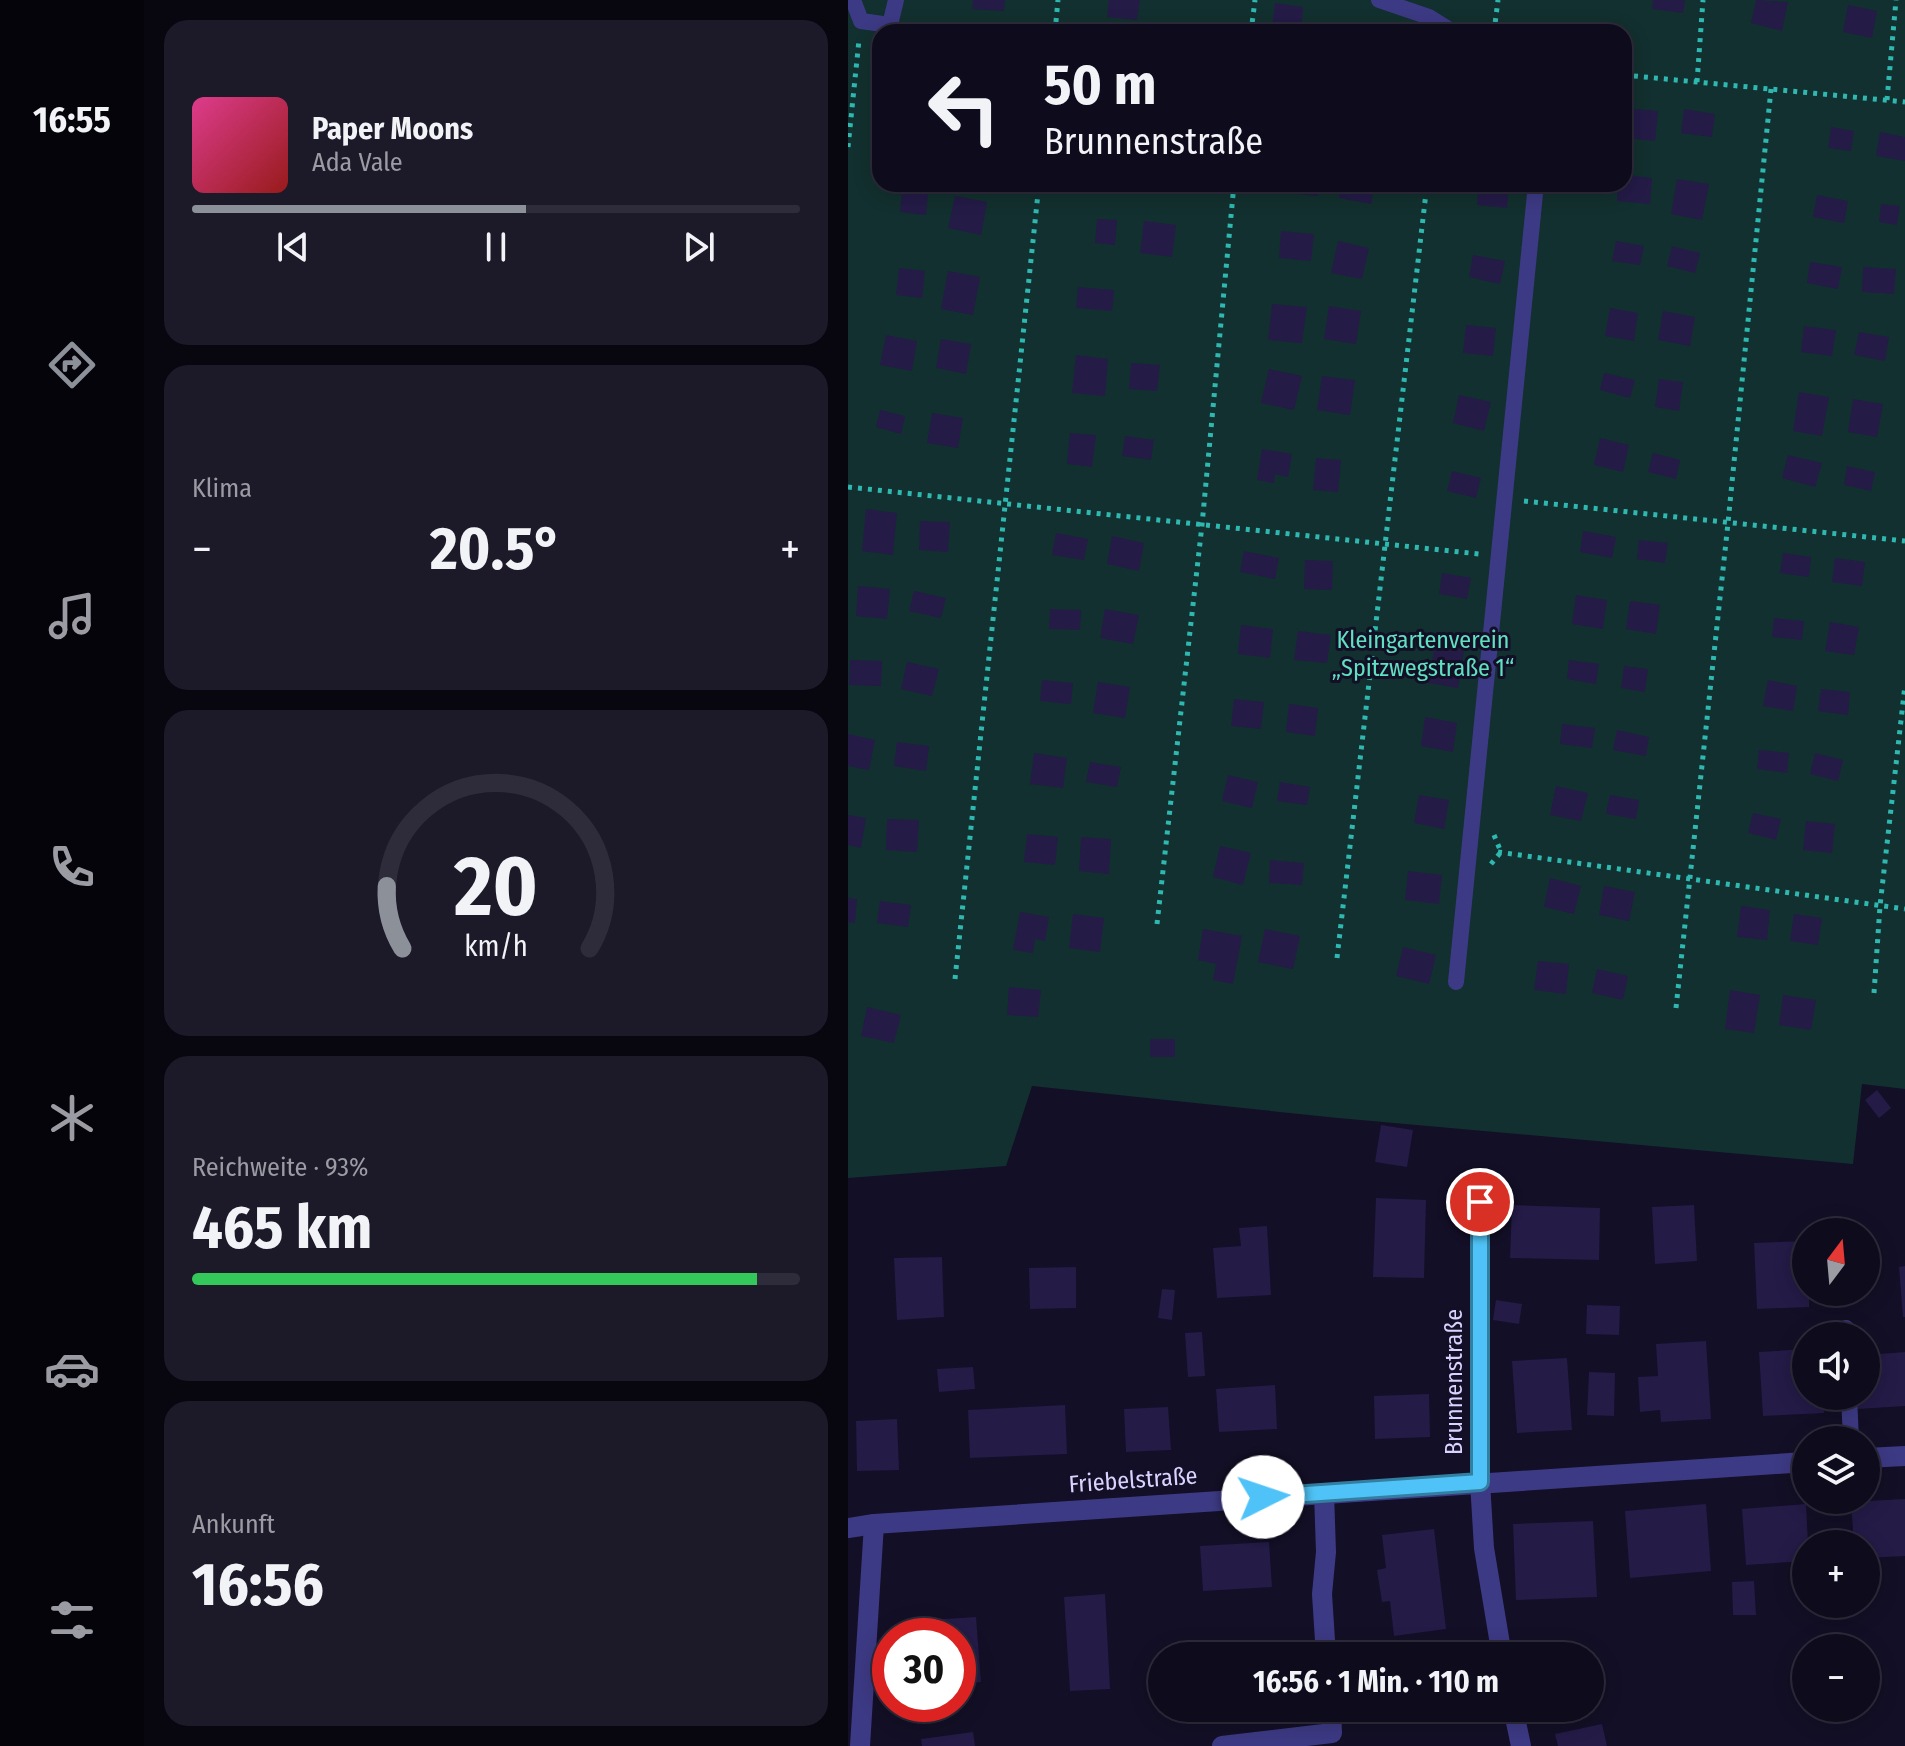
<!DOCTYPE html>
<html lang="de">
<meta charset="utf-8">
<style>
:root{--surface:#0e0b1c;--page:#1c1929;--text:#f1f3f6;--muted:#9b9ba3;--line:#2e2b3b;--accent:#8c9099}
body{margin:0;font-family:"Fira Sans Condensed",sans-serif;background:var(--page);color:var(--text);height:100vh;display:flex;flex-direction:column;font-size:30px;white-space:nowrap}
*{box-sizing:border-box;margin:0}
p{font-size:26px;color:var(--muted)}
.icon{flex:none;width:44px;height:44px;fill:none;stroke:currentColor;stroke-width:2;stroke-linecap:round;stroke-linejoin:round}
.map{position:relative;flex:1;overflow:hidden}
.sheet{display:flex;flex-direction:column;gap:20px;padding:20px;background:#08060f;width:704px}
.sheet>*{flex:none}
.banner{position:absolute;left:24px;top:24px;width:760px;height:168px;border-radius:24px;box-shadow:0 4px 20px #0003,0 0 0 2px var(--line);background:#0e0b1c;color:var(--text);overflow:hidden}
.needle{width:52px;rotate:16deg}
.fabs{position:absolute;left:944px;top:1218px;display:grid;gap:16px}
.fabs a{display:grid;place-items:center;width:88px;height:88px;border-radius:50%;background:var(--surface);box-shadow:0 4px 20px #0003,0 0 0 2px var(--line);font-size:40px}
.speed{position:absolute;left:24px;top:1618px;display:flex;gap:16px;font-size:40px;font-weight:700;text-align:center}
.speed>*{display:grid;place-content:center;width:104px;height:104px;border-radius:50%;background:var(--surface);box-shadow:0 4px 20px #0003,0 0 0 2px var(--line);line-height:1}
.speed .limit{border:12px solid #d22;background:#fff;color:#111}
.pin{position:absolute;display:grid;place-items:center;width:68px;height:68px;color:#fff;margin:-34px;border:4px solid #fff;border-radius:50%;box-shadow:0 2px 8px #0007}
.me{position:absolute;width:88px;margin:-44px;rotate:86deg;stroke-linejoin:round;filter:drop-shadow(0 0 6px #0008)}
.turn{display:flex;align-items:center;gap:28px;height:168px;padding:0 40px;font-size:36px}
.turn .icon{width:104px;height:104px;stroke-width:2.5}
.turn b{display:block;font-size:56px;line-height:68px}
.big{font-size:60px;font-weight:700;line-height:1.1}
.sheet .tile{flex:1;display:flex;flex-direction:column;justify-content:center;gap:12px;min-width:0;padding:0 28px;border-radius:24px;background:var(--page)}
.sheet .dial{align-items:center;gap:0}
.dial svg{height:208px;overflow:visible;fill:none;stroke:var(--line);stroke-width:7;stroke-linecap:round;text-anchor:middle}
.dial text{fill:var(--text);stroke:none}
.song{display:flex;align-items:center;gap:24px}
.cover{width:96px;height:96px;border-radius:12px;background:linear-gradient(135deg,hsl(330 70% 55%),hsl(0 70% 35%))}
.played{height:8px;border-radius:4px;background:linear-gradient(90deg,var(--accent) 55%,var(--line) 55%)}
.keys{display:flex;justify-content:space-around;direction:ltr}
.heat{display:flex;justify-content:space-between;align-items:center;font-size:44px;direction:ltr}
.charge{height:12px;border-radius:6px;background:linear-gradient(90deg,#34c759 93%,var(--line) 0)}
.trip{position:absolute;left:300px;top:1642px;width:456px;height:80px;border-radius:40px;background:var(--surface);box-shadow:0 4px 20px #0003,0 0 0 2px var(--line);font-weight:700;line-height:80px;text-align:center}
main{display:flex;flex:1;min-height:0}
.tabs{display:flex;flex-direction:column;width:144px;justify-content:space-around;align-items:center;background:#06040b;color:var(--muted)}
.tabs .icon{width:56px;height:56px}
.tabs .on{color:var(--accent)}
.tabs b{font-size:36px;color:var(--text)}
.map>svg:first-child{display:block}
.green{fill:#12302f;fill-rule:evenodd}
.building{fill:#241b47}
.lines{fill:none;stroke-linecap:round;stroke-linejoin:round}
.path{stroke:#2fb8b0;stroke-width:5;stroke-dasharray:4 6;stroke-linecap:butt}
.service{stroke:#3d3a85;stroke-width:16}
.minor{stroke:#3d3a85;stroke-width:20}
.route-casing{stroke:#337fa1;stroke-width:20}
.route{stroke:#4fc3f7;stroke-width:14}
.labels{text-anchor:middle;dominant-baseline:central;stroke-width:6;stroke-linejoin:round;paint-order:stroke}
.park-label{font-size:24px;fill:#5fe0c0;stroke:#130f26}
.street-label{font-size:24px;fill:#d9d4ff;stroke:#130f26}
</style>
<main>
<nav class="tabs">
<b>16:55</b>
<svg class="icon on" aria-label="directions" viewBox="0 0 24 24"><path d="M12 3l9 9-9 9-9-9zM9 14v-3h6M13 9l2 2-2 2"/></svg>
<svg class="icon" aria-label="music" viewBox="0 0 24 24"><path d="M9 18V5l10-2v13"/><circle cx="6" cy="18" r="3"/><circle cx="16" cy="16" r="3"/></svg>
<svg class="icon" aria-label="phone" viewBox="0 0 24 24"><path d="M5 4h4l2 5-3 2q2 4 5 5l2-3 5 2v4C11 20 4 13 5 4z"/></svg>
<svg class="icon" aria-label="climate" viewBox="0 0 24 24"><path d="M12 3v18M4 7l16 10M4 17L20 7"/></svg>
<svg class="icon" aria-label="car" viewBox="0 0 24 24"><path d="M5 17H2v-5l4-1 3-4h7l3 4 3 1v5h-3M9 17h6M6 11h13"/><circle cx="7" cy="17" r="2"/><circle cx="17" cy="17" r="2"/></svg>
<svg class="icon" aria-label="filters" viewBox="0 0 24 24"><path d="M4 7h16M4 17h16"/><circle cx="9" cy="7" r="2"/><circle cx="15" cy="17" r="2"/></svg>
</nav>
<section class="sheet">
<div class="tile">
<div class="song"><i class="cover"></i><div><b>Paper Moons</b><p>Ada Vale</p></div></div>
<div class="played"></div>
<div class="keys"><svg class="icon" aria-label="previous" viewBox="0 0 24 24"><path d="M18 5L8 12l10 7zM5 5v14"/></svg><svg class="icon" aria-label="pause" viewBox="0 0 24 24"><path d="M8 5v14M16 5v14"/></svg><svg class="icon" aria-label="next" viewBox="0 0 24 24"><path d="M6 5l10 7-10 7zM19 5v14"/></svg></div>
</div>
<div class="tile"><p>Klima</p>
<div class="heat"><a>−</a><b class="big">20.5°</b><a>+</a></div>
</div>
<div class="tile dial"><svg viewBox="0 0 100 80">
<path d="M14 69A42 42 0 1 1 86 69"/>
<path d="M14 69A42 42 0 0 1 8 45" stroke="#8c9099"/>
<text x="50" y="56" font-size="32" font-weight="700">20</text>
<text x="50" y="72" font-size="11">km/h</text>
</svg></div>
<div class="tile"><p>Reichweite · 93%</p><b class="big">465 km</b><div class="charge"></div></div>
<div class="tile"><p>Ankunft</p><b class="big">16:56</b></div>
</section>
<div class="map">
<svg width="1057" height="1746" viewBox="0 0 1057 1746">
<rect width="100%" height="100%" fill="#130f26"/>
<!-- green -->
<path class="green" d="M0,0H1057V1089L1014,1084L1005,1164L490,1118L184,1086L158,1166L0,1178ZM32,32H776V184H32Z"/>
<!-- building -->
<g class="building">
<polygon points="125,0 157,0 156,11 124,9"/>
<polygon points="261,0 292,0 289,20 259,17"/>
<polygon points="805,0 837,0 835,13 804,9"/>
<polygon points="908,0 940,2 934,31 903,23"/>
<polygon points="427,3 455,7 453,32 424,29"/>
<polygon points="1000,5 1029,11 1024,38 995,32"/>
<polygon points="513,24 544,31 544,32 511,32"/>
<polygon points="776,108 810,111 807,141 776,138"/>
<polygon points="836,109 867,114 864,137 833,133"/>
<polygon points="983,127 1006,131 1003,151 980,148"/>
<polygon points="1032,132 1057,137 1057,161 1028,156"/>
<polygon points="776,175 804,178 802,204 769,201 770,184 776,184"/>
<polygon points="829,179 861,184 854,220 823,214"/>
<polygon points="438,184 471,184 470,196 437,193"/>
<polygon points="493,184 526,184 523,204 491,198"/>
<polygon points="631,184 661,184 659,208 629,205"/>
<polygon points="54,190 80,193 78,215 52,212"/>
<polygon points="969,195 1000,201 996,223 965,217"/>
<polygon points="107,196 139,202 133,235 100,228"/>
<polygon points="1033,204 1052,206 1049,225 1031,222"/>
<polygon points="249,219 269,220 267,245 247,243"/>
<polygon points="296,221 328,225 324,257 292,253"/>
<polygon points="433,231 466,234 463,261 431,258"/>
<polygon points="490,241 521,248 514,279 483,273"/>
<polygon points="768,241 796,246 792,265 764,261"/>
<polygon points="824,246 852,253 847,273 819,266"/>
<polygon points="625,255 657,261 652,284 621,277"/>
<polygon points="962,262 994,267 990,289 959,283"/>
<polygon points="1015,267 1048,269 1046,294 1014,292"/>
<polygon points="51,268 77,271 74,298 48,295"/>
<polygon points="100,271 132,277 125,315 93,309"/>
<polygon points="230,287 266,290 264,311 228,308"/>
<polygon points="424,304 459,307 454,343 420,340"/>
<polygon points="481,306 513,311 508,344 476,339"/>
<polygon points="762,308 790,313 786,341 757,336"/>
<polygon points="815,311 847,317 842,346 810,340"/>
<polygon points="618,325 648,328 645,356 615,353"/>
<polygon points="956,326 988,330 984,356 953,352"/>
<polygon points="1011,332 1041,337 1037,361 1006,355"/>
<polygon points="38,335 69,341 64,371 32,365"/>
<polygon points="93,339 123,344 118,374 88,368"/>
<polygon points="228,355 260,359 257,396 224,393"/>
<polygon points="283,363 312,365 309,391 281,389"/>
<polygon points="421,369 454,376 446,410 413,403"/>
<polygon points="756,373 787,380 782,398 752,390"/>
<polygon points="474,376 507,380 502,415 469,410"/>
<polygon points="811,379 835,382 831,411 807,407"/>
<polygon points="951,392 981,397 974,436 945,431"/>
<polygon points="611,395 643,402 636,431 605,423"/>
<polygon points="1005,399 1035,404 1029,437 1000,432"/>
<polygon points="32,410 57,416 53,434 28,427"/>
<polygon points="84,413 115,418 110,448 79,443"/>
<polygon points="222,433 248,435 244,467 219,464"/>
<polygon points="277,436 306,440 303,460 274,456"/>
<polygon points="752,438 781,445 775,472 746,465"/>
<polygon points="414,449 444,454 440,477 427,474 426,483 409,480"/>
<polygon points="805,453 832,460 828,479 800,472"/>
<polygon points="940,455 974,463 967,487 934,478"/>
<polygon points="468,458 493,460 490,492 465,490"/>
<polygon points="999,466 1027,472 1023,491 996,485"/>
<polygon points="604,471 633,478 628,498 599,491"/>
<polygon points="18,509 49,513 45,555 14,551"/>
<polygon points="72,521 102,522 100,552 71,550"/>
<polygon points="735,531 768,537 764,558 732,552"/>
<polygon points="208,533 240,539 236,560 204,555"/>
<polygon points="264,536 296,543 291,571 259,564"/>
<polygon points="791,540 820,543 817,563 789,559"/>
<polygon points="396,551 431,558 427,579 392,572"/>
<polygon points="935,553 963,557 961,577 932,573"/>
<polygon points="987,558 1017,562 1014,586 984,582"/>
<polygon points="457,560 485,561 484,590 456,589"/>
<polygon points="594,573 623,578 619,599 591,594"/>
<polygon points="10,586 42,589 39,619 8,616"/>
<polygon points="66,591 98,598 93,618 61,611"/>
<polygon points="728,595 759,600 755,629 724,624"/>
<polygon points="782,601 812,605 808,634 778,629"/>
<polygon points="202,609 233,610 232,630 201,629"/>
<polygon points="257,609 291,615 285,644 252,638"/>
<polygon points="926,618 956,621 954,640 924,637"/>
<polygon points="982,622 1011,627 1006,655 977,651"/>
<polygon points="393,625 425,629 422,658 390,654"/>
<polygon points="450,631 483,635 479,663 446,660"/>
<polygon points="587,645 616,650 610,688 580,683"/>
<polygon points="2,660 34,661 33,686 1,685"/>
<polygon points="721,660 751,664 748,684 719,679"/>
<polygon points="59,662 91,669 84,696 53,689"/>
<polygon points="776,666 800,669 797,692 773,688"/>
<polygon points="194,680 225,683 223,704 192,701"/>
<polygon points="920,680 949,686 945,711 915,706"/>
<polygon points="250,682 282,687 277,718 245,713"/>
<polygon points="973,689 1002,692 1000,715 970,711"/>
<polygon points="386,699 416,702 413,729 383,726"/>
<polygon points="441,704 470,708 467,736 438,732"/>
<polygon points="577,717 609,723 605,752 573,746"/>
<polygon points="714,724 747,728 744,748 712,744"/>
<polygon points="769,730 801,737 798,756 765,750"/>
<polygon points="0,734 27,740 21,770 0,766"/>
<polygon points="49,742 81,746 78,771 46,766"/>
<polygon points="911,750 941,753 939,773 909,769"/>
<polygon points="186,753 219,758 215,788 182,784"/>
<polygon points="967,753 995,760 990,781 962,774"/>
<polygon points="242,762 273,767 269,787 238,782"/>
<polygon points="380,775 410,782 404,808 374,801"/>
<polygon points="432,782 462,787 459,805 429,801"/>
<polygon points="708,786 740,793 733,821 702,815"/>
<polygon points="571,795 601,800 596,829 566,823"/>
<polygon points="762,795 791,800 788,819 758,814"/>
<polygon points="905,813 933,819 928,840 900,833"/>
<polygon points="0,815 18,818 13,848 0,845"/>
<polygon points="39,819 71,820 69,852 38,850"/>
<polygon points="958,821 987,824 984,853 955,850"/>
<polygon points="179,834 210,837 207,865 176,862"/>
<polygon points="233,837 263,839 261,874 231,871"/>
<polygon points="372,846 403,853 395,885 365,877"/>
<polygon points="422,860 456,863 454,885 421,883"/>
<polygon points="560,871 594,875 591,904 557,900"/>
<polygon points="702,878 733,886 726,914 696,907"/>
<polygon points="756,886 787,892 781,921 751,915"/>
<polygon points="0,898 9,899 7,923 0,922"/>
<polygon points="32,901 63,905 60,927 29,923"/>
<polygon points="893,906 922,910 919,940 889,937"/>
<polygon points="172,912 201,917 197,941 187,939 185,953 165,950"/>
<polygon points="225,914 256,918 252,952 221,948"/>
<polygon points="946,914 974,918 970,945 942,941"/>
<polygon points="355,929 394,936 385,984 365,980 368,964 350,960"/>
<polygon points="417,929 452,936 445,969 410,962"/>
<polygon points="555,947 588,955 581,984 548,976"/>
<polygon points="690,961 721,964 718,994 686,990"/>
<polygon points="749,969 780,976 775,1000 744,993"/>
<polygon points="161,987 193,990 190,1017 159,1015"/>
<polygon points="882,990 912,995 906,1033 877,1029"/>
<polygon points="935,995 968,1000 963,1030 931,1025"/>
<polygon points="19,1007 53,1015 46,1043 13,1036"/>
<rect x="302" y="1039" width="25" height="18"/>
<polygon points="1029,1090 1043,1108 1031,1118 1017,1100"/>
<polygon points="533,1125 565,1130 559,1167 527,1162"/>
<polygon points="528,1198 578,1200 576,1278 525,1277"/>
<polygon points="664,1205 752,1208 751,1260 662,1258"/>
<polygon points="846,1205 849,1261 807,1264 804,1207"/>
<polygon points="419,1226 423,1295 369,1298 365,1248 393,1246 391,1228"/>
<polygon points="958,1241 958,1292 961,1292 961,1307 909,1309 906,1243"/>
<polygon points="94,1257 96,1317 49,1320 46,1258"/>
<polygon points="1057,1266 1057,1317 1055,1317 1051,1267"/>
<polygon points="228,1267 228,1308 182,1309 181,1268"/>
<polygon points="314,1289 327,1290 324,1320 310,1318"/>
<polygon points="648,1300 674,1304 671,1324 645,1320"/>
<polygon points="739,1305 772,1306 771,1335 738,1334"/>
<polygon points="354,1332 357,1376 340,1377 337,1333"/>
<polygon points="858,1341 863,1419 813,1422 812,1410 792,1412 790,1377 810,1376 808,1344"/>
<polygon points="958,1349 958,1396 975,1396 976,1413 915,1416 911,1352"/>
<polygon points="1057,1352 1057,1406 1009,1409 1008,1396 1018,1396 1018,1355"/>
<polygon points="719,1358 724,1430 669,1433 664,1361"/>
<polygon points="125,1367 127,1389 91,1392 89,1369"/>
<polygon points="741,1372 767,1373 766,1416 739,1415"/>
<polygon points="427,1385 429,1429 371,1432 368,1389"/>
<polygon points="581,1394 582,1437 527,1439 526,1396"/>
<polygon points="217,1405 219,1454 122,1458 120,1410"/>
<polygon points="320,1407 323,1450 278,1452 276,1409"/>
<polygon points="49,1419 51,1470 9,1471 8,1421"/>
<polygon points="1057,1499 1057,1556 1018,1558 1018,1544 1006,1544 1003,1502"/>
<polygon points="858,1504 863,1571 782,1578 777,1511"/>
<polygon points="958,1504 960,1544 958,1544 958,1561 898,1565 894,1509"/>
<polygon points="745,1521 749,1597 668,1600 665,1524"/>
<polygon points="586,1529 598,1629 546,1636 542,1601 534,1602 529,1570 538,1568 534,1535"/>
<polygon points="421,1542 424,1587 355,1591 352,1546"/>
<polygon points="906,1581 908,1615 885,1615 884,1582"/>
<polygon points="257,1594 262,1689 222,1691 216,1597"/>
<polygon points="128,1617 133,1682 110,1684 110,1636 81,1636 80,1620"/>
<polygon points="538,1645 540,1656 511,1656 510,1650"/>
<polygon points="550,1708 614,1708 614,1709 553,1722"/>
<polygon points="754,1724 759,1746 710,1746 707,1734"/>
<polygon points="125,1732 127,1746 74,1746 73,1739"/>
</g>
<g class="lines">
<!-- path -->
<g class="path">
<polyline points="207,32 210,0"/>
<polyline points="403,32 407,0"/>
<polyline points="646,32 650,0"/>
<polyline points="776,75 1057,102"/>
<polyline points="849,82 855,0"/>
<polyline points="1039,100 1048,0"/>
<polyline points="0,147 11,40"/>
<polyline points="0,487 631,554"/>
<polyline points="676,501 1057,541"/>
<polyline points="650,852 1057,909"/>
<polyline points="643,864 653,852 646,835"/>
<polyline points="309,924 354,525 386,184"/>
<polyline points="489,958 579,184"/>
<polyline points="107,979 191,184"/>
<polyline points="1026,993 1032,906 1057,685"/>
<polyline points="828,1008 880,523 923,89"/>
</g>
<!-- service -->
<g class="service">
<polyline points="5,0 13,21 42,25 48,0"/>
<polyline points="531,0 581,17 605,32"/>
<polyline points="608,982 688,184"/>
<polyline points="998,1328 998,1336"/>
<polyline points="1001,1396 1003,1440"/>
</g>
<!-- minor -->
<g class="minor">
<polyline points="632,1202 632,1482 636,1548 654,1656"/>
<polyline points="1018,1458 1057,1456"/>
<polyline points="476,1493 478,1552 474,1594 478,1656"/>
<polyline points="0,1528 26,1524 958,1462"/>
<polyline points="665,1708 673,1746"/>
<polyline points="12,1746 26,1524"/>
<polyline points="374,1746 484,1733 483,1708"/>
</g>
</g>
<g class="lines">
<defs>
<polyline id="route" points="415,1497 632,1482 632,1202"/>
</defs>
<!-- route casing -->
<use href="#route" class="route-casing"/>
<!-- route -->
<use href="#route" class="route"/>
</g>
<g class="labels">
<!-- park labels -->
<g class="park-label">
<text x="575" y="640">Kleingartenverein<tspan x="575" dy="28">„Spitzwegstraße 1“</tspan></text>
</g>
<!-- street labels -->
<g class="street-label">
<text transform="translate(606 1382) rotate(-90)">Brunnenstraße</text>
<text transform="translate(285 1480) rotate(-4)">Friebelstraße</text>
</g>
</g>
</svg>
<div class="fabs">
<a><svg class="needle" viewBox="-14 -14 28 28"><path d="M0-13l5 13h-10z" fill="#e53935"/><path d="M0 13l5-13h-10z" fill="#9b9ba3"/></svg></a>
<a><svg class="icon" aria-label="sound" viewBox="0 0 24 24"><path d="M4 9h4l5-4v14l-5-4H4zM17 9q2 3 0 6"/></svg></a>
<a><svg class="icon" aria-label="layers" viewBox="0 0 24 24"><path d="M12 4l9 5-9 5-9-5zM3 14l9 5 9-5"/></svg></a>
<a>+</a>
<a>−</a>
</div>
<div class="speed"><div class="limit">30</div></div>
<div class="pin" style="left:632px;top:1202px;background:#d93025"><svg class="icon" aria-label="arrive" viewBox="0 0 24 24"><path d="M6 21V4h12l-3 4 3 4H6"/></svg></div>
<svg class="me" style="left:415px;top:1497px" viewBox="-20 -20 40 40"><circle r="19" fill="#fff"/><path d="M0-13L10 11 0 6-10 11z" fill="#4fc3f7"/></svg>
<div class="trip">16:56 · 1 Min. · 110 m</div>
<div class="banner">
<div class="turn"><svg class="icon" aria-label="left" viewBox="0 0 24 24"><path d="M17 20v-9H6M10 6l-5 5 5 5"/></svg><div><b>50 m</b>Brunnenstraße</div></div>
</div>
</div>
</main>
